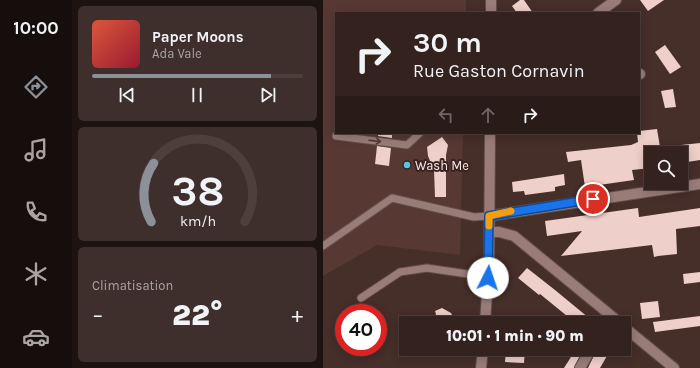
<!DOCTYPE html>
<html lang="fr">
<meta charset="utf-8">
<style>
:root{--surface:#34221f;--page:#3f2f2c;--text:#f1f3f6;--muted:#a9a4a4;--line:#4e3f3d;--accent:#8c9099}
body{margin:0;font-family:Karla,sans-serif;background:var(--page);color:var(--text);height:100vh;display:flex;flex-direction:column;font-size:15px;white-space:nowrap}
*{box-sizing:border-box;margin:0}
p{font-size:13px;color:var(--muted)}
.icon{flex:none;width:22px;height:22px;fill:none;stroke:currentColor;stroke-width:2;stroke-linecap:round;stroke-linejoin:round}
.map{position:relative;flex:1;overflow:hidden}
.sheet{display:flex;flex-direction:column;gap:6px;padding:6px;background:#1d1311;width:251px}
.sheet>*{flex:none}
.top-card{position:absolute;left:12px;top:12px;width:305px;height:122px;border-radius:0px;box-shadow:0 2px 10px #0003,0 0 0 1px var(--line);background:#34221f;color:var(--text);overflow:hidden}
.fabs{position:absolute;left:321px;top:146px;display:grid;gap:8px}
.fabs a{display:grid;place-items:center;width:44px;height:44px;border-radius:0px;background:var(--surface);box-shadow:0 2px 10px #0003,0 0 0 1px var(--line);font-size:20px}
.speed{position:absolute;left:12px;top:304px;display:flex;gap:8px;font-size:20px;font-weight:700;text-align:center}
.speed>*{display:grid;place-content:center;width:52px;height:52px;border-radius:50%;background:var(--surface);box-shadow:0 2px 10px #0003,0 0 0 1px var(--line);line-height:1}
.speed .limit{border:6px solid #d22;background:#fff;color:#111}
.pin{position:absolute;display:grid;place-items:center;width:34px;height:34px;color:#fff;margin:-17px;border:2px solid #fff;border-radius:50%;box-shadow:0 1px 4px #0007}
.me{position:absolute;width:44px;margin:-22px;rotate:4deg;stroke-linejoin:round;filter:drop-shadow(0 0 3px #0008)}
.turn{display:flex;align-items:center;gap:14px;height:84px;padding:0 12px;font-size:18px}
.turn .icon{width:52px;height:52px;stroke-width:2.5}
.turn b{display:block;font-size:28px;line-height:34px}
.lanes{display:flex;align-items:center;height:38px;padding:0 12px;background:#0003;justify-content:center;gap:20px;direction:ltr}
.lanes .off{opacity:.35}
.big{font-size:30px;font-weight:800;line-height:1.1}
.sheet .tile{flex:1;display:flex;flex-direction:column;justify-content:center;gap:6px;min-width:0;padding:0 14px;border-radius:6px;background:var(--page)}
.sheet .dial{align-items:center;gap:0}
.dial svg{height:104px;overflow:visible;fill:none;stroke:var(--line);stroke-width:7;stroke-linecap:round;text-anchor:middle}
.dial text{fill:var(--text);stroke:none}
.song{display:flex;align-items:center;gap:12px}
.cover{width:48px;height:48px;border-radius:6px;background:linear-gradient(135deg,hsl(10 70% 55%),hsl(350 70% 35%))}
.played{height:4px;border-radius:2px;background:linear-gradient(90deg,var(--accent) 85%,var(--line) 85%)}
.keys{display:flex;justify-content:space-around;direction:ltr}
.heat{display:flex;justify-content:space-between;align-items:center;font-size:22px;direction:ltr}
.trip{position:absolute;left:76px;top:316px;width:232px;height:40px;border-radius:0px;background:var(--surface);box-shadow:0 2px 10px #0003,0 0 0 1px var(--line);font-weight:800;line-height:40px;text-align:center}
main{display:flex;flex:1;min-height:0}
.tab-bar{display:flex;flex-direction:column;width:72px;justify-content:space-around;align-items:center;background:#150e0c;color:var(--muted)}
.tab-bar .icon{width:28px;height:28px}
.tab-bar .on{color:var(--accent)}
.tab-bar b{font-size:18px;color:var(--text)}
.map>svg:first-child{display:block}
.built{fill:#573833}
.building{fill:#eecfc9}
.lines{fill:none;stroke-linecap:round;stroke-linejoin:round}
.service-casing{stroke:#614d49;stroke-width:9}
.minor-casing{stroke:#614d49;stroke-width:12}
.tertiary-casing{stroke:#614d49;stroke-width:12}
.service{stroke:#997c77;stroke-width:7}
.minor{stroke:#997c77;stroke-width:10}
.tertiary{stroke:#997c77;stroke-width:10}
.oneway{stroke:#523a36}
.route-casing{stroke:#114b97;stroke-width:10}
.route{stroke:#1a73e8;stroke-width:7}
.slow{stroke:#f59e0b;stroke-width:7}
.poi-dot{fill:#55cadf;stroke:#3b2420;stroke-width:1.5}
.labels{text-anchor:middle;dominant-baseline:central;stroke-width:4;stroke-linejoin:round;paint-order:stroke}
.poi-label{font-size:13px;fill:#f9e9e5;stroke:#3b2420;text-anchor:start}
</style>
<main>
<nav class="tab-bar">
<b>10:00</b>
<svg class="icon on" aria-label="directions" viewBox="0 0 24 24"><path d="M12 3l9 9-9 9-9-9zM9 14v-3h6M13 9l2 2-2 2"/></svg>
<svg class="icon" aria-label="music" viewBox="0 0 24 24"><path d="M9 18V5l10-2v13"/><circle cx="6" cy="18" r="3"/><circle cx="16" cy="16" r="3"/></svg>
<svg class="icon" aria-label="phone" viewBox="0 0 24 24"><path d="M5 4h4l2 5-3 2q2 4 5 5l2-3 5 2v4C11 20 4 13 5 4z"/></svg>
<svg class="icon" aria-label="climate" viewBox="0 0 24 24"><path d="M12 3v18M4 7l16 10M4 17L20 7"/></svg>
<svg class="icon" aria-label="car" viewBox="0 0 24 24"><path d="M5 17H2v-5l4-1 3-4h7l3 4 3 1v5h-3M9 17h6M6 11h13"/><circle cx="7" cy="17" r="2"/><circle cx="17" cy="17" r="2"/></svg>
</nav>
<section class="sheet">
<div class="tile">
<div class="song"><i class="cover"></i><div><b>Paper Moons</b><p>Ada Vale</p></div></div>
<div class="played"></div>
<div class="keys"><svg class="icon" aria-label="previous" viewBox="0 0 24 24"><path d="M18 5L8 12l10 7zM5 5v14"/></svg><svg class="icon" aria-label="pause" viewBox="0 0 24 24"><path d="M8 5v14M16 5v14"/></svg><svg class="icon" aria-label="next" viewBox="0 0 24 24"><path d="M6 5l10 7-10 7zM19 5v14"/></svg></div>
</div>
<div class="tile dial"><svg viewBox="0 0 100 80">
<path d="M14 69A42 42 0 1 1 86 69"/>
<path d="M14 69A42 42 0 0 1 16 24" stroke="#8c9099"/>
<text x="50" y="56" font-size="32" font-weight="700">38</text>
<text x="50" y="72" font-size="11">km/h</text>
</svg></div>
<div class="tile"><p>Climatisation</p>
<div class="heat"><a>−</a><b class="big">22°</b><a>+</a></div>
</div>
</section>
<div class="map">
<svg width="377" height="368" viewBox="0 0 377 368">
<rect width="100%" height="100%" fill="#462e29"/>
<!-- built -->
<polygon class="built" points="0,0 143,0 143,13 13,13 13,133 140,133 137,255 54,245 0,276"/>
<!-- building -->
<g class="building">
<polygon points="197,0 201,0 210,13 194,13 189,6"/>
<polygon points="317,0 341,0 325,11"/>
<polygon points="342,45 358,67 347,74 332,52"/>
<polygon points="350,89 353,107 342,108 338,91"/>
<polygon points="334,129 338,153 328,153 328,168 309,170 311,180 262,187 258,160 245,162 243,152 308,145 315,142 314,133 316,133 316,131"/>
<polygon points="55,133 69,133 69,138 55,136"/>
<polygon points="119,137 125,145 123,155 123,197 112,197 111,170 105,156 104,147"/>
<polygon points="377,143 377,160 358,163 358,145"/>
<polygon points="54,146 68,148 66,166 52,164"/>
<polygon points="241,174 242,185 232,187 232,191 202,195 201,191 190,192 189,182"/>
<polygon points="315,208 316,217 377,208 377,226 353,229 354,254 335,256 331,257 329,245 238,256 259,231 224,236 222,221"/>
<polygon points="204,268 232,290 272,323 248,323 242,318 244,316 217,294 216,295 195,278"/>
<polygon points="377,272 377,282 361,284 360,274"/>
<polygon points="335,301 337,317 319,319 317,303"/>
<polygon points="119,308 128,313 133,323 109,323 113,314 112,311"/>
<polygon points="377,316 377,326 332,332 330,322"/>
<polygon points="183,349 202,349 201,363 182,362"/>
<polygon points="253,349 260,349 251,368 241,368"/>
<polygon points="274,349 288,349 277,368 265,368"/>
</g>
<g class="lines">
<defs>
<g id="service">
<polyline points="13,136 84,145 97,133"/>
<polyline points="0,246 69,198 151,217 166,216"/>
<polyline points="38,298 77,272 104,268 165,277"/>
</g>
<g id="minor">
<polyline points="275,13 293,0"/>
<polyline points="316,74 317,74"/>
<polyline points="166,216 377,184"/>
<polyline points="166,232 176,232 191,236 297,323"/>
<polyline points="301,327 351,368"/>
<polyline points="257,368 268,349"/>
</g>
<g id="tertiary">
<polyline points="168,13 168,0"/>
<polyline points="162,323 166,263 167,133"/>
<polyline points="158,368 160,349"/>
</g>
</defs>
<!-- service casing -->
<use href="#service" class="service-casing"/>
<!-- minor casing -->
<use href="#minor" class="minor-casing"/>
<!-- tertiary casing -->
<use href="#tertiary" class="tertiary-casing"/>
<!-- service -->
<use href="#service" class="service"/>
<!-- minor -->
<use href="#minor" class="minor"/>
<!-- tertiary -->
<use href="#tertiary" class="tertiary"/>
</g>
<!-- one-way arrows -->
<defs><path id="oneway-shaft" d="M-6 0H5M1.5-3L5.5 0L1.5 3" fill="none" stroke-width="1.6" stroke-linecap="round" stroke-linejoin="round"/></defs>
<use class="oneway" href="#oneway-shaft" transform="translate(52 141) rotate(7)"/>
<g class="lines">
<defs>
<polyline id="route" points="165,278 166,216 270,199"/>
</defs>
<!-- route casing -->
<use href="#route" class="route-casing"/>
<!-- route -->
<use href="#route" class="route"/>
<!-- slow -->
<polyline class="slow" points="166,226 166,216 188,211"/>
</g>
<!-- markers -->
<circle class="poi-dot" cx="84" cy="165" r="4"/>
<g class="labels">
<!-- poi labels -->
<g class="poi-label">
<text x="92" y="165">Wash Me</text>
</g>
</g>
</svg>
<div class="fabs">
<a><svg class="icon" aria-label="search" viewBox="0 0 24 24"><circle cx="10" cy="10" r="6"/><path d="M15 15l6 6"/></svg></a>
</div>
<div class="speed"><div class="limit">40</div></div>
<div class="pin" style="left:270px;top:199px;background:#d93025"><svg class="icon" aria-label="arrive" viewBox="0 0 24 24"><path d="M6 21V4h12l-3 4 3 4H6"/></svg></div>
<svg class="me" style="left:165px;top:278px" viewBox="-20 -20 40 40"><circle r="19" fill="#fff"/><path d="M0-13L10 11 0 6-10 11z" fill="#1a73e8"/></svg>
<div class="trip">10:01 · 1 min · 90 m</div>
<div class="top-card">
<div class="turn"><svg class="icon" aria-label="right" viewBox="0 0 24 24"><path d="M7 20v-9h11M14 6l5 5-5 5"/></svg><div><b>30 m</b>Rue Gaston Cornavin</div></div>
<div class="lanes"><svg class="icon off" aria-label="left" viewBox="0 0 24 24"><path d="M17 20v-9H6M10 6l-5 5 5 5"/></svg><svg class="icon off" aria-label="ahead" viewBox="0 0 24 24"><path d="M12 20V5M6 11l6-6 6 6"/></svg><svg class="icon" aria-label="right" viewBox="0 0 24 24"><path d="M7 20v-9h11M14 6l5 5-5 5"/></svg></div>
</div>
</div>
</main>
